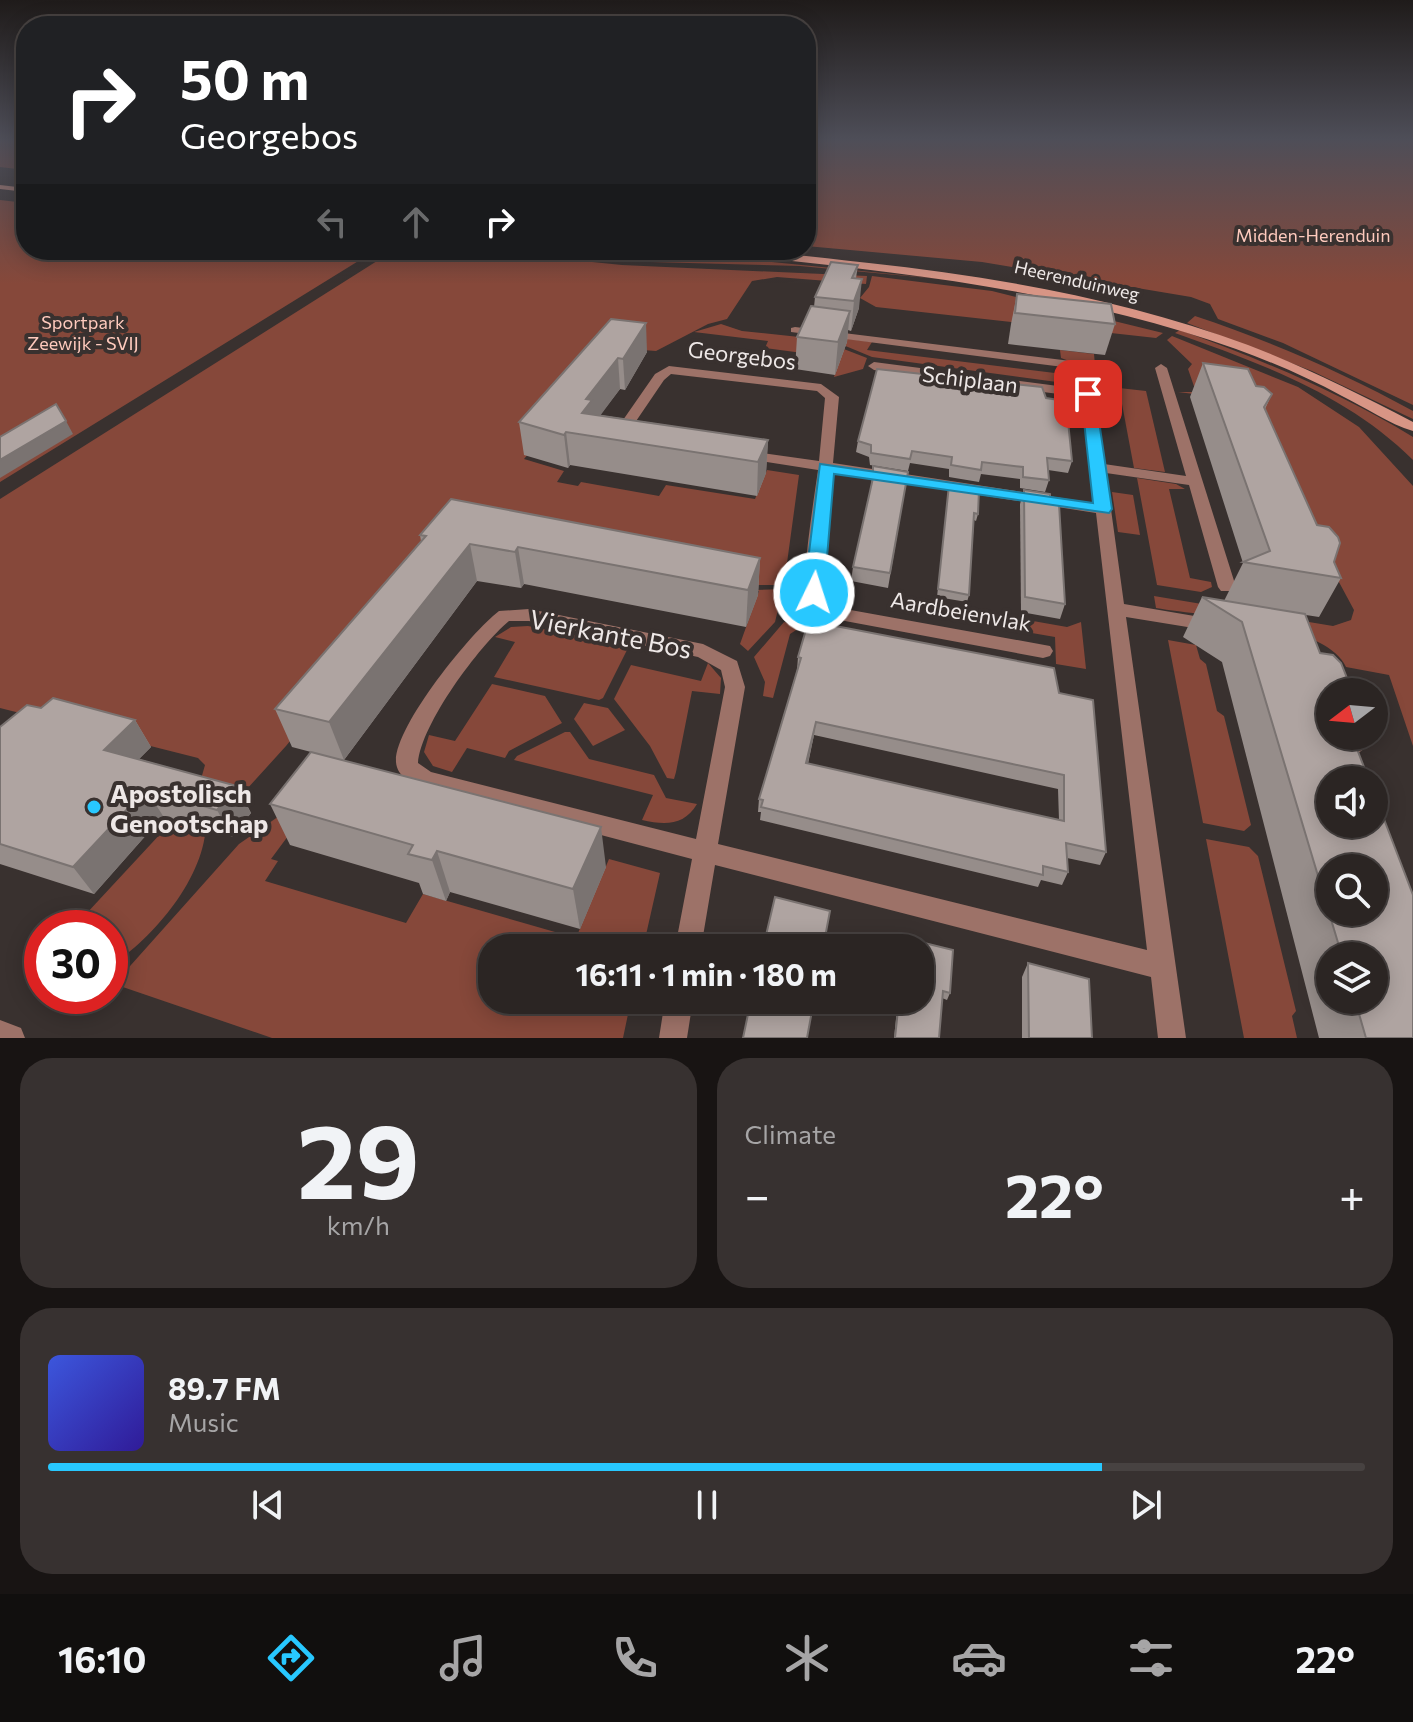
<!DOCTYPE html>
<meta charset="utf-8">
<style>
:root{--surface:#2b2523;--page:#373130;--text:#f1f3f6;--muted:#a6a5a6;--line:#474241;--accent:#28c8ff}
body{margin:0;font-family:Commissioner,sans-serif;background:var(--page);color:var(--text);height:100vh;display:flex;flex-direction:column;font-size:30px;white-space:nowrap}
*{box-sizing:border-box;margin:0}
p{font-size:26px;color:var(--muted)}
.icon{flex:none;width:44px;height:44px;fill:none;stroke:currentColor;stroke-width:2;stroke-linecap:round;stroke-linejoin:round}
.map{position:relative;height:1038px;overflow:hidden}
.drawer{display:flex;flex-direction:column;gap:20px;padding:20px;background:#181413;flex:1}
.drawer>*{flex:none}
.banner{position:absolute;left:16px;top:16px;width:800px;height:244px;border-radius:32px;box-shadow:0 4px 20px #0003,0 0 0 2px var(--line);background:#202124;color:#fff;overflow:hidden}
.needle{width:52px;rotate:254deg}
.controls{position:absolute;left:1316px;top:678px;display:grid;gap:16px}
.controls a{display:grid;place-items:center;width:72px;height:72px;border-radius:50%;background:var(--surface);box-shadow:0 4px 20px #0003,0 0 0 2px var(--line);font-size:40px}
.speed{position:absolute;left:24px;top:910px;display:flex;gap:16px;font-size:40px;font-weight:700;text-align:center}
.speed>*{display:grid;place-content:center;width:104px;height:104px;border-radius:50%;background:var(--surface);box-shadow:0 4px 20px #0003,0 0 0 2px var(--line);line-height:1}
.speed .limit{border:12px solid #d22;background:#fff;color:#111}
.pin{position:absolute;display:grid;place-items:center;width:68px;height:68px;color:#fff;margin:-34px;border-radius:16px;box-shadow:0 4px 12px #0006}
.me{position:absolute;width:88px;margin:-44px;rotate:4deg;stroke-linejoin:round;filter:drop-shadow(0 0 6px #0008)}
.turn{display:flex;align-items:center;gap:28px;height:168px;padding:0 32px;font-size:36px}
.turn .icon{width:104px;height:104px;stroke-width:2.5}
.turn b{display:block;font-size:56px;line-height:68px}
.lanes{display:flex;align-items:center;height:76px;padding:0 32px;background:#0003;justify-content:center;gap:40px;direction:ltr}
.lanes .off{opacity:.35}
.big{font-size:60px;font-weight:700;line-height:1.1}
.drawer .widget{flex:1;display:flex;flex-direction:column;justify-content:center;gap:12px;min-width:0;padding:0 28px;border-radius:32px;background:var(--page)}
.drawer .dial{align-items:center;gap:0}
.dial b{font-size:104px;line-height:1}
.song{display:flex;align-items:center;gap:24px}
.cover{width:96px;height:96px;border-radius:12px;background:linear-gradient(135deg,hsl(230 70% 55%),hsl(250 70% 35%))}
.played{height:8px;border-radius:4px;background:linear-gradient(90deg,var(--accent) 80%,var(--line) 80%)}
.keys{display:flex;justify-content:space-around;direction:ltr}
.heat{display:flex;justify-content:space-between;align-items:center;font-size:44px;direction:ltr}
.drawer .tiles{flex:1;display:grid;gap:20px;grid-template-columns:1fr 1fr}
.widget:last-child{grid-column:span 2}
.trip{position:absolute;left:478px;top:934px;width:456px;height:80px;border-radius:32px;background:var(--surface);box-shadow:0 4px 20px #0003,0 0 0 2px var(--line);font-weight:700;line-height:80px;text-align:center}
.dock{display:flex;height:128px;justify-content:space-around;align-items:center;background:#110f0e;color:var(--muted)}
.dock .icon{width:56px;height:56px}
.dock .selected{color:var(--accent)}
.dock b{font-size:36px;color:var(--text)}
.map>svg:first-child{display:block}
.green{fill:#86483a}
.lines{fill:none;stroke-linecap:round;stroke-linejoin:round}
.minor{fill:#9d7268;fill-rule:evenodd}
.secondary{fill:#d89585;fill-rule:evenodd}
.wall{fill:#968d8a;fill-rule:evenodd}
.shaded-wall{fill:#7a7371}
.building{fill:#afa4a1;stroke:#7a7371;stroke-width:2;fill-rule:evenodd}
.route{fill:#28c8ff;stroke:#1a82a6;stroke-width:2}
.poi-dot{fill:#28c8ff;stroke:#39312f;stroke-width:3}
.labels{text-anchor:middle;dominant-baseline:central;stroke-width:8;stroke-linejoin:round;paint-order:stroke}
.far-park-label{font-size:18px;fill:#fecabd;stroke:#39312f}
.far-street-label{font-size:18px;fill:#eee8e7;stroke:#39312f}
.street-label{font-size:22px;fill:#eee8e7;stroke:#39312f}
.near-street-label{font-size:26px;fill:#eee8e7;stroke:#39312f}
.near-poi-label{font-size:26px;font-weight:bold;fill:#eee8e7;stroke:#39312f;text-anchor:start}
</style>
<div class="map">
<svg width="1413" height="1038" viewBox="0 0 1413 1038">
<rect width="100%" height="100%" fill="#39312f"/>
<!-- green -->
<g class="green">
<polygon points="0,139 26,139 26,170 0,167"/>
<polygon points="806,139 1413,139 1413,405 1283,343 1218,319 1210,304 1191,297 982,262 806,246"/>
<polygon points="0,200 26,203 26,250 373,252 0,482"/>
<path d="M371,250H473L622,265L867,276L866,284L777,277L752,281L727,319L708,324L656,351L616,348L524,459L564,471L557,482L578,486L581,482L659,496L666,485L755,499L767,470L799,475L784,585H746L459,534L286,746L218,821L206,822C206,876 154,938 110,966V928H73L189,803L199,786L205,765L198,758L0,708V499L377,261L380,256Z"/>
<polygon points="524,250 653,250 961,281 800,266 650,262"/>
<polygon points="872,276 992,291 1163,333 1156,338 876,307 860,298 869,287"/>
<path d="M1195,316C1270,341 1344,373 1413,411V419L1312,371L1187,323Z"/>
<polygon points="721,324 742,331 818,339 867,358 863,369 834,377 840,358 765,348 768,341 694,332"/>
<path d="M1180,330C1262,360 1339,392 1413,437V460C1348,395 1260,363 1175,333Z"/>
<polygon points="819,335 872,342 867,350 1063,374 1061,367 1078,372 1079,385 872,357"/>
<path d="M1172,336L1298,387L1359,427L1413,486V746L1389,675L1346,667C1327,623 1202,616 1156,608L1154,596L1333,626L1351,620L1354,610L1241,400L1178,392H1196L1188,369L1192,364L1167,340Z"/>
<polygon points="1060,350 1094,354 1095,365 1105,367 1102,374 1110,381 1105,388 1097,387 1091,369 1061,358"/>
<polygon points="1119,388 1146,391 1165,472 1134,468"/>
<polygon points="1137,478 1176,484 1185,489 1169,489 1190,578 1211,582 1212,587 1201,592 1157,585"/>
<polygon points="1112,492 1133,495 1140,535 1118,532"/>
<polygon points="783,589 775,622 748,651 740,644 759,591 754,590"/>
<polygon points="970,610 1067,627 1081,622 1086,669 1056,664 1055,637 969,622"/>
<polygon points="784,622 804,625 790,634 773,698 763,696 765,682 754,657"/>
<polygon points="528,626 629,646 603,698 599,700 494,677 515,642 495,637 511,627"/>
<polygon points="1168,640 1196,645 1200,659 1206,664 1217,711 1224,716 1251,825 1244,831 1203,823"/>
<polygon points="708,663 721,678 720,694 692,691 676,772 674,779 667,778 650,746 614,699 631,665 701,681"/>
<polygon points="492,684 545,696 562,723 509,751 505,758 467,748 452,772 433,766 424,752 429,735 455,741"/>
<polygon points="584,703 608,708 625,730 593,746 574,719"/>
<path d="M565,732H570L589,759L654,775L666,798L697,804C684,826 665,825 642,820L653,795L514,760L517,756Z"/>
<polygon points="328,782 271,859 278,861 265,881 406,923 423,894 576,938 609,859 660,873 643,948 492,948 492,1000 631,1000 623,1038 272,1038 114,984 239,844"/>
<polygon points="1206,839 1249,847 1258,856 1296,1011 1292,1016 1297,1038 1244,1038"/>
</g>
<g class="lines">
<!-- minor -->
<g class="minor">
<path d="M795,327L1079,362L1091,373L1104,464L1186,476L1155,368L1161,364L1167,368L1236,587L1233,591H1221L1218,587L1189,485L1106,473L1124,604L1212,619L1219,620L1221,625L1219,630L1212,631L1126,617L1186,1038H1158L1151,977L715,865L701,948H675L692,859L426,789C413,785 397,777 396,762C394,727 471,632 499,611L529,609L703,644L737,661L745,687L718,844L1147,950L1096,513L832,472L822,586L826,597L845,609L1050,646L1053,651L1050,656L1043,658L845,621C828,617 813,611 806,594C801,579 815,492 818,470L748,459L741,455L748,451L819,461L825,398L817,391L671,374L664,380L630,430L634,434L632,437H621L614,433L655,374L669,366L821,384L839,397L833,463L1094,503L1082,397L874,370L868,366L874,362L1081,389L1079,374L1071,368L791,332V328ZM509,621H529L698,657L721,670L725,687L696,839L431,772L418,763C421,724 479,646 509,621Z"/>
<polygon points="1348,736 1370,736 1371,740 1368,746 1350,759 1358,780 1336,780 1327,756 1330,750"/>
<polygon points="665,1000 693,1000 687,1038 659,1038"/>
<polygon points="0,1020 21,1028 25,1038 0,1038"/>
</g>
<!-- secondary -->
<g class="secondary">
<polygon points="0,185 26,188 26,192 0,189"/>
<path d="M706,250C761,250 815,257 869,263C997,277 1127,300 1248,345C1305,367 1359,394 1413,422V431C1389,424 1365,407 1342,396C1309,378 1272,362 1236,349C1067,289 889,270 711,253Z"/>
</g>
</g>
<!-- wall -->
<g class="wall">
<polygon points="858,265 856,278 859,308 851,331 848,330 847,342 835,375 795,369 797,337 814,307 815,297"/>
<polygon points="1017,294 1115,324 1105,355 1008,344 1011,324"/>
<polygon points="611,319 647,352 625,390 620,389 600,415 768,440 766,473 757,496 570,465 568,468 524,455 519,422"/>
<path d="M1203,363L1256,386L1272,394L1265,409L1341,578L1319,617L1306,615L1330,692L1413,1038H1319L1222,662L1183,637L1202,597L1224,601L1243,563L1190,397ZM1330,956H1374V1000H1330Z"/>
<polygon points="1046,398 1072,461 1068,473 1048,470 1049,480 1045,492 1020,488 1020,479 981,474 979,482 949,477 949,469 910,463 908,471 870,465 869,457 856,452 858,441"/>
<polygon points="873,466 908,472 888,588 851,581 853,567 871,488"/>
<polygon points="949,485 978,514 976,521 974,520 969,595 967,602 937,597"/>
<polygon points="1024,490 1050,503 1065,604 1060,619 1021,612 1020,504"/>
<polygon points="420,535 760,558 758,595 746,627 524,584 521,588 477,581 344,760 606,867 580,929 450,892 446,901 423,894 419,883 290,845 270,804 311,752 292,747 275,709 421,541"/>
<path d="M798,657L1059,693L1106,852L1100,865L1067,858L1068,872L1062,885L1041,880L1038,887L760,820L761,812H758L759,799L797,670ZM814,735L1058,789L1059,820L808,764Z"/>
<polygon points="41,708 135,720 151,747 139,759 237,786 251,813 232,837 163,816 94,894 0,864 0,727"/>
<polygon points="900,937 953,950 950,993 947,1000 942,998 939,1038 894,1038 898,1000 920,1000 920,948 898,948"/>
<polygon points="1028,963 1092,1038 1022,1038 1022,977"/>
</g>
<!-- shaded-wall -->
<g class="shaded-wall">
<polygon points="862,279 859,308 851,331 854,301"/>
<polygon points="850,311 847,342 835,375 838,342"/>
<polygon points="646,323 647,352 625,390 623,359"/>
<polygon points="618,358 620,389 594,424 582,413 586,399"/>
<polygon points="66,421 73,434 0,478 0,460"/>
<polygon points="566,432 570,465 568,468 564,435"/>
<polygon points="768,440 766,473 757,496 758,462"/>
<polygon points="470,544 477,581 344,760 329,722"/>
<polygon points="518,547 524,584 521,588 515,552"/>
<polygon points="760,558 758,595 746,627 748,590"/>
<polygon points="135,720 151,747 121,777 104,750"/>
<polygon points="816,722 814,735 805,776 806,763"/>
<polygon points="237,786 251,813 232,837 217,810"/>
<polygon points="146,789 163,816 94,894 73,867"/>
<polygon points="601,827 606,867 580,929 573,889"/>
<polygon points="437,851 450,892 446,901 432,860"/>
</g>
<!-- building -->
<g class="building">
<polygon points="831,262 858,265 852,278 862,279 854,301 815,297"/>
<polygon points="1017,294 1111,304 1115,324 1015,313"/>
<polygon points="811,306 850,311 838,342 797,337"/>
<polygon points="611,319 646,323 623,359 618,358 586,399 592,400 582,413 768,440 758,462 566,432 564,435 519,422"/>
<polygon points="1203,363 1248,369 1256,386 1264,387 1272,394 1264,407 1317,525 1329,527 1338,537 1340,543 1334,562 1341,578 1243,562 1270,551"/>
<polygon points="877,369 1042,387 1046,398 1066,401 1072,461 1047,458 1049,480 1023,477 1023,467 982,462 981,470 951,465 952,457 912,451 910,459 871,453 871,445 858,441"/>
<polygon points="56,404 66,421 0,460 0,437"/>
<polygon points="873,466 908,472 890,573 853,567 873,478"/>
<polygon points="949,485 979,490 978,514 974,513 969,595 938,589"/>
<polygon points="1024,490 1050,494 1050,503 1059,504 1065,604 1025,597"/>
<polygon points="451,499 760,558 748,590 518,547 515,552 470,544 329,722 275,709 426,536 420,535"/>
<path d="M1202,597L1305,614L1320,653L1333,655L1341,663L1347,678L1343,692H1330V736H1352L1369,780H1330V824H1374V793L1413,895V1038H1366L1355,1000H1374V956H1342L1242,622ZM1330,868H1374V912H1330Z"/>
<path d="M825,624L1054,668L1059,693L1093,700L1106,852L1066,843L1068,872L1043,866V875L761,807L763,800L759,799L801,658L798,657L807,626L824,629ZM816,722L1064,775V821L806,763Z"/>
<polygon points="53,698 135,720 104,750 237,786 217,810 146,789 73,867 0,844 0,727 27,705 41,708"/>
<polygon points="311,752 601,827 573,889 437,851 432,860 408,854 413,845 270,804"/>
<polygon points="775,897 830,911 823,948 763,948"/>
<polygon points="900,937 953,950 950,993 943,991 939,1038 895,1038 899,1000 920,1000 920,948 899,948"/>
<polygon points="1028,963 1089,979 1092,1038 1029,1038"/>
<polygon points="751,1000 814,1000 807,1038 743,1038"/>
</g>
<!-- sky -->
<linearGradient id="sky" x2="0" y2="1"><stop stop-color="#1f1b1a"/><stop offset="0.49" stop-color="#4e4e58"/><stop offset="1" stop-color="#4e4e58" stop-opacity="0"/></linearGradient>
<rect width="1413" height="284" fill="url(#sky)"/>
<!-- route -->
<polygon class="route" points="1088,389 1095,394 1112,509 1109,513 834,474 824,593 814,600 807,598 804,593 820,464 1093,503 1081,394"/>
<!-- markers -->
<circle class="poi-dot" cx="94" cy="807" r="8"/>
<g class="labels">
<!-- far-park labels -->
<g class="far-park-label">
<text x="1313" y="235">Midden-Herenduin</text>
<text x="83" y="322">Sportpark<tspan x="83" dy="21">Zeewijk - SVIJ</tspan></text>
</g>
<!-- far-street labels -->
<g class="far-street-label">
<text transform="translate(1077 280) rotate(13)">Heerenduinweg</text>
</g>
<!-- street labels -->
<g class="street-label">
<text transform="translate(742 355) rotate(7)">Georgebos</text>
<text transform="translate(970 379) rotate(7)">Schiplaan</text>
<text transform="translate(961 611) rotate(10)">Aardbeienvlak</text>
</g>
<!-- near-street labels -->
<g class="near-street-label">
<text transform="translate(611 633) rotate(11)">Vierkante Bos</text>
</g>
<!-- near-poi labels -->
<g class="near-poi-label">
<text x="110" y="792">Apostolisch<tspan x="110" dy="30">Genootschap</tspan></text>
</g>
</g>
</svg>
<div class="controls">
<a><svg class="needle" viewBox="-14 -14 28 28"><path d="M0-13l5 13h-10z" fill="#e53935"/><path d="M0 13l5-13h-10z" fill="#a6a5a6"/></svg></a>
<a><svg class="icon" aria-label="sound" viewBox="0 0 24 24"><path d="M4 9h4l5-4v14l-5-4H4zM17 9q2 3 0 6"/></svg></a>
<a><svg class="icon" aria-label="search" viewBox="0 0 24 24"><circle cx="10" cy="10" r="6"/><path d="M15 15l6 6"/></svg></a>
<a><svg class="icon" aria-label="layers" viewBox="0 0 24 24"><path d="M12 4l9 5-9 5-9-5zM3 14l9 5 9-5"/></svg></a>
</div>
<div class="speed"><div class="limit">30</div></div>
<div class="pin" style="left:1088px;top:394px;background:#d93025"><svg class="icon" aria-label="arrive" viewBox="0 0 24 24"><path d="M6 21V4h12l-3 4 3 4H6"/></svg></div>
<svg class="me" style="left:814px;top:593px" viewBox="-20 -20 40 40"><circle r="17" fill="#28c8ff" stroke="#fff" stroke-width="3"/><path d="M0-11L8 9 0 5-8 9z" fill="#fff"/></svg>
<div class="trip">16:11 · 1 min · 180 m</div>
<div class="banner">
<div class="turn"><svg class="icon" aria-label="right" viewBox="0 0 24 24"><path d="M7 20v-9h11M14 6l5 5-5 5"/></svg><div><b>50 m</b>Georgebos</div></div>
<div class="lanes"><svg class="icon off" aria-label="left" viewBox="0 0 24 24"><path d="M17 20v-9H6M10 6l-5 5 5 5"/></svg><svg class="icon off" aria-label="ahead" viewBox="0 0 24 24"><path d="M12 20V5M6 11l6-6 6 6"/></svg><svg class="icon" aria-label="right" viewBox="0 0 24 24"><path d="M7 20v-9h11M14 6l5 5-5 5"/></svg></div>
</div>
</div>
<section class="drawer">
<div class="tiles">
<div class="widget dial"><b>29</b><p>km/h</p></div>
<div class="widget"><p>Climate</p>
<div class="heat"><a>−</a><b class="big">22°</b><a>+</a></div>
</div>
<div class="widget">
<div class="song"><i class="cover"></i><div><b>89.7 FM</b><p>Music</p></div></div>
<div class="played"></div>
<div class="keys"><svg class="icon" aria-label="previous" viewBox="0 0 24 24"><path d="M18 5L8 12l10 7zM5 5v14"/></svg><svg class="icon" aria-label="pause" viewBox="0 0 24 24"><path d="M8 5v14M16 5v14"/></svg><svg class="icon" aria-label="next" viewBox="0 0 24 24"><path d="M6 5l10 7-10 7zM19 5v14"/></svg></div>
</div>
</div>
</section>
<nav class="dock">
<b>16:10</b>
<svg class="icon selected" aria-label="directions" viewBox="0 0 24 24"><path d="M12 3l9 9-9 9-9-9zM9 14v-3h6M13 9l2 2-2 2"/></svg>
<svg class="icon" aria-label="music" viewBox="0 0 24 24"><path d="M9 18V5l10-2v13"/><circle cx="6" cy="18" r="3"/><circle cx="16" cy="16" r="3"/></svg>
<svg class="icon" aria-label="phone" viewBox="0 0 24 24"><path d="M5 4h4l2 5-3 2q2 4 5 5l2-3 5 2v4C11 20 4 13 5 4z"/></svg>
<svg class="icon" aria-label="climate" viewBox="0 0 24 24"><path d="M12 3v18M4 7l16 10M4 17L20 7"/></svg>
<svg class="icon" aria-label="car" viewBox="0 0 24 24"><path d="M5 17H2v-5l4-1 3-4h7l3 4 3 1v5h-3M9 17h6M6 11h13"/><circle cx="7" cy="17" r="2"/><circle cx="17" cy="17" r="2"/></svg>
<svg class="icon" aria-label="filters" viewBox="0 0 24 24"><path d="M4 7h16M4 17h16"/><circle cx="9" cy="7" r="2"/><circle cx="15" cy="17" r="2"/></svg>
<b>22°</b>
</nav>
